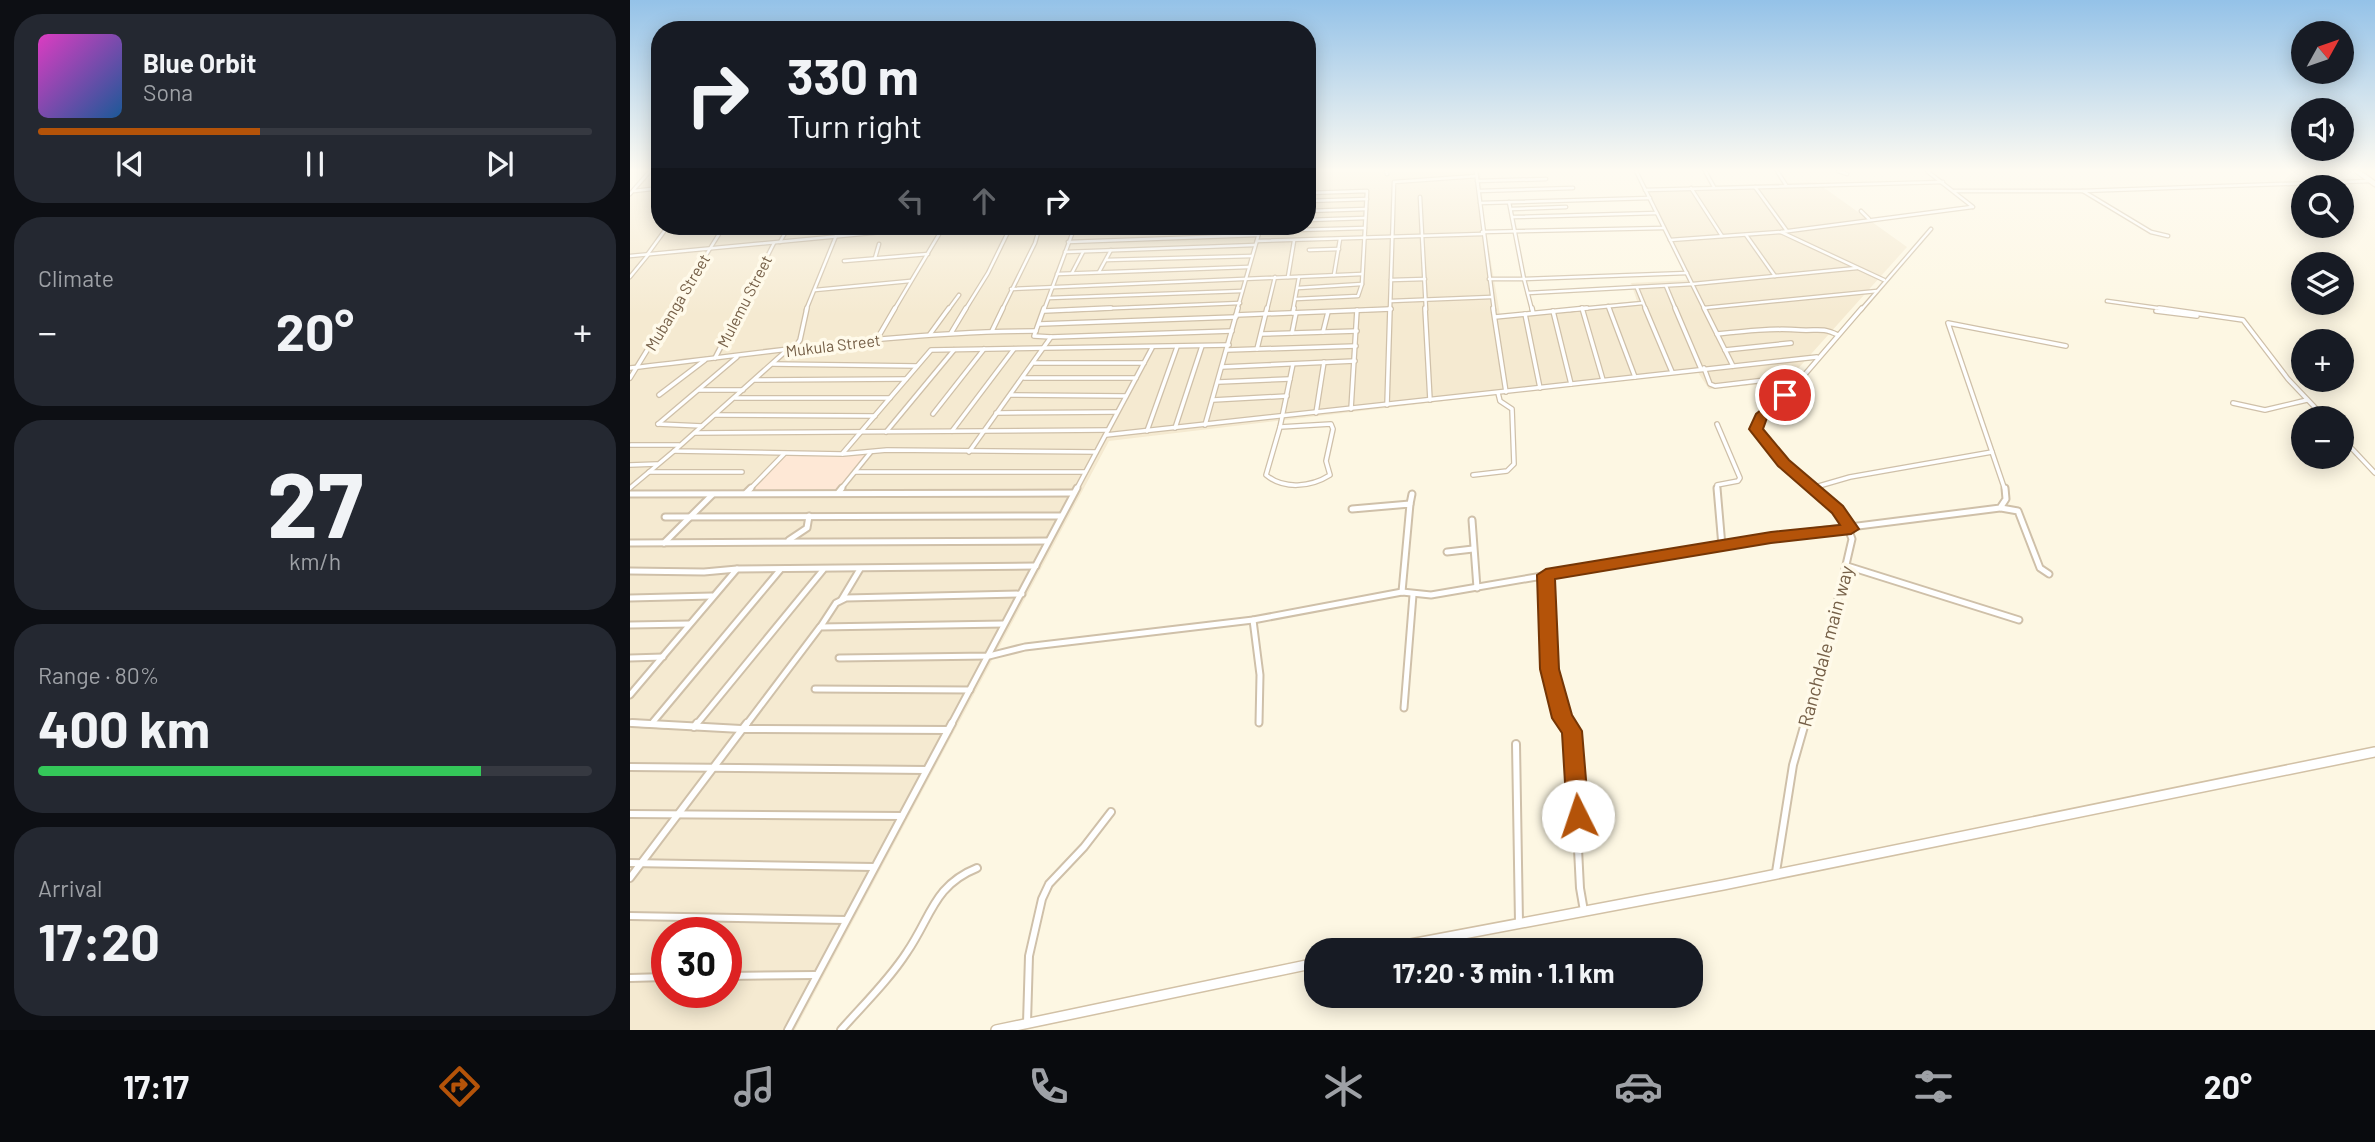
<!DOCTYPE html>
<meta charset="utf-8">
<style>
:root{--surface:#171b24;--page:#242831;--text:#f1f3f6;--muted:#9ea1a6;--line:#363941;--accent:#b45309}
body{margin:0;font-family:Barlow,sans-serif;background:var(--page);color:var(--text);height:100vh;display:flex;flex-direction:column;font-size:26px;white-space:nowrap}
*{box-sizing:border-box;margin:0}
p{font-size:23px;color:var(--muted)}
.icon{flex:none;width:38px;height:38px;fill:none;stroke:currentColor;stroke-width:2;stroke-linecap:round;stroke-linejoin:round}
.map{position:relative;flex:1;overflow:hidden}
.panel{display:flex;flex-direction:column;gap:14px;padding:14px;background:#0d0f14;width:630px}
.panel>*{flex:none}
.guide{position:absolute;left:21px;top:21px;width:665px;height:214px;border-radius:28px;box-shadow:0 4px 18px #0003;background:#171b24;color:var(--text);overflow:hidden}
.needle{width:46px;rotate:50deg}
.controls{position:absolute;left:1661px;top:21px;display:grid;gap:14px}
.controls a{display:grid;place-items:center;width:63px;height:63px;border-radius:50%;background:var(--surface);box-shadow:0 4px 18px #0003;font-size:35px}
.speed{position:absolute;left:21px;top:917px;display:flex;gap:14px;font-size:35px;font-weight:700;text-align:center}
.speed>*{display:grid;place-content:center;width:91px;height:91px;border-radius:50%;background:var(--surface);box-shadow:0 4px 18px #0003;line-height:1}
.speed .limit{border:10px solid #d22;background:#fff;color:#111}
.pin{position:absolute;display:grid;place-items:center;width:60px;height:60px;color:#fff;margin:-30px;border:4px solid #fff;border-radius:50%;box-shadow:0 2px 7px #0007}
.me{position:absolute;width:77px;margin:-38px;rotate:356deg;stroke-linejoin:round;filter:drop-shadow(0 0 5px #0008)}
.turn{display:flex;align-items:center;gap:24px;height:147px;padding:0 21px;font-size:32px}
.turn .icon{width:91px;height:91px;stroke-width:2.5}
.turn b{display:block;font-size:49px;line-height:60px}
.lanes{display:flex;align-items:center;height:66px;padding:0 21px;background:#0003;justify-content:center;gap:35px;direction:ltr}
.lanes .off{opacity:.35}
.big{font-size:52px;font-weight:700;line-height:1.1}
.panel .card{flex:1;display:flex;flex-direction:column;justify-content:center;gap:10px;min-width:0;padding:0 24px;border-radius:28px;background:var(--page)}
.panel .dial{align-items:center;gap:0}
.dial b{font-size:91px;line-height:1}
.song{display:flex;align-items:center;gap:21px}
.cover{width:84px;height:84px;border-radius:10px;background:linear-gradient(135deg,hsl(310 70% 55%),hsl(210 70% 35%))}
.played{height:7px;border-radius:4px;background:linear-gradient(90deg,var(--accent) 40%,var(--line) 40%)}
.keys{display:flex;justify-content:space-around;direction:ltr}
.heat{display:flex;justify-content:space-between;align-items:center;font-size:38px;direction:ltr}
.charge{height:10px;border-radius:5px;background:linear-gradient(90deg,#34c759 80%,var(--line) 0)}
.trip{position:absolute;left:674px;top:938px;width:399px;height:70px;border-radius:28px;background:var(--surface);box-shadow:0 4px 18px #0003;font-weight:700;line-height:70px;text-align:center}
.tab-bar{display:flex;height:112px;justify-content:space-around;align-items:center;background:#090b0e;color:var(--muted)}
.tab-bar .icon{width:49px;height:49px}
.tab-bar .active{color:var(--accent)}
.tab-bar b{font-size:32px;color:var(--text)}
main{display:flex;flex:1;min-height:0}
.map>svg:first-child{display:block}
.residential{fill:#f5ead1;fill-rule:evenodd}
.commercial{fill:#fee8d6}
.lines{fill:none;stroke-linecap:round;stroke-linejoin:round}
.street-far3-casing{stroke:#cfc0a9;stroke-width:5}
.street-far2-casing{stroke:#cfc0a9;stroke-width:6}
.street-far1-casing{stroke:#cfc0a9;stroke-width:9}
.street-casing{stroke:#cfc0a9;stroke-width:10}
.secondary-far1-casing{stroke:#d2c1a6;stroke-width:7}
.secondary-casing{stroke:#d2c1a6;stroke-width:12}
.street-far3{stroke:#fff;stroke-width:2.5}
.street-far2{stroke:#fff;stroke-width:3.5}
.street-far1{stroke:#fff;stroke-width:5}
.street{stroke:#fff;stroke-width:6}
.secondary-far1{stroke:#fff;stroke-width:4.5}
.secondary{stroke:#fff;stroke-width:9}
.route{fill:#b45309;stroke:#753606;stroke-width:2}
.labels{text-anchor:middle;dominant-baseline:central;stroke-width:7;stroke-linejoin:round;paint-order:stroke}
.far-street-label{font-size:16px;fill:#766048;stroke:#fffaea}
.street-label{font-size:19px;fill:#766048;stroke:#fffaea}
</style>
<main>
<section class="panel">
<div class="card">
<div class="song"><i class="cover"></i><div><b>Blue Orbit</b><p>Sona</p></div></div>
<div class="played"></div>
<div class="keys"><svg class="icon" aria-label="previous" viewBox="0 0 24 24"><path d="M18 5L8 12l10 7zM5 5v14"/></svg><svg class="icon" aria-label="pause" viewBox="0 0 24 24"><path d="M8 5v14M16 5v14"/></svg><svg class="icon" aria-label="next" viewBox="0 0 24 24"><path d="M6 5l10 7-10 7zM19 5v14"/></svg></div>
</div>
<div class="card"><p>Climate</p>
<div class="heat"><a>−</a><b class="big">20°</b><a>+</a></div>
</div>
<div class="card dial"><b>27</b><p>km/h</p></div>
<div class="card"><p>Range · 80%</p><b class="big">400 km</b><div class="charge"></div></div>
<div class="card"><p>Arrival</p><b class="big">17:20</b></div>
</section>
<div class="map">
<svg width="1745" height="1030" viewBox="0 0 1745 1030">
<rect width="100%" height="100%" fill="#fdf7e3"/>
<!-- residential -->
<path class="residential" d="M677,171H850L855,227L870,315L1007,301L1001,283L1060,280L1013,189L1186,182L1277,247L1156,382L1079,389L1067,371L479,441L165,1030H0V195L14,179L30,177V226H677ZM37,933H96V992H37Z"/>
<!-- commercial -->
<polygon class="commercial" points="156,454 214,455 237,454 207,491 121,491"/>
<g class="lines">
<defs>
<g id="street-far3">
<polyline points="756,171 757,174"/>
<polyline points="846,171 864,310"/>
<polyline points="1006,171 1075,310"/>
<polyline points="1075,171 1084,187"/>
<polyline points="1147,171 1156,185"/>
<polyline points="1208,171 1217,174"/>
<polyline points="1297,171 1343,207"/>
<polyline points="847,181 916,179"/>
<polyline points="1125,187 1157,231"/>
<polyline points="1061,188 1092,236"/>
<polyline points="1015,190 1313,182"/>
<polyline points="4,191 30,188"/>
<polyline points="849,191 943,188"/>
<polyline points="1324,191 1452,191 1741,181"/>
<polyline points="1453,191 1521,232 1538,236"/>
<polyline points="0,194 20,171"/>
<polyline points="790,197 796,310"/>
<polyline points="677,201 737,199"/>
<polyline points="879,202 894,279 1057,273"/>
<polyline points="850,203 1020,198"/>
<polyline points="881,209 936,207"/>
<polyline points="677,211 736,209"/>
<polyline points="1231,211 1239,219"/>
<polyline points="883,217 1027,213"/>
<polyline points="677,220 735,218"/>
<polyline points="444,229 576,226"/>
<polyline points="629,231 735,228"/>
<polyline points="852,232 1034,228"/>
<polyline points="1151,232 1254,280"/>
<polyline points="1116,235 1145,276"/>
<polyline points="1040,240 1151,232 1342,207"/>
<polyline points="627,241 852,234"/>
<polyline points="150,242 159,226"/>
<polyline points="438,242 628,235"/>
<polyline points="679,250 709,249"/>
<polyline points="435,252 625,245"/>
<polyline points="17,255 38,226"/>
<polyline points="0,256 315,226"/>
<polyline points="245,258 249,244"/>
<polyline points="476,260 622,256"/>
<polyline points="214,261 298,254"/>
<polyline points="469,272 481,250"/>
<polyline points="442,273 453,252"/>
<polyline points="427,274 618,267"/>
<polyline points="704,275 710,239"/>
<polyline points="0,277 18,255"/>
<polyline points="658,277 664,241"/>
<polyline points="859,279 894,279 902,310"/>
<polyline points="761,280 795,279"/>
<polyline points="1036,286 1046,310"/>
<polyline points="668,288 732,284"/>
<polyline points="1007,288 1016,310"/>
<polyline points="381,289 732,274"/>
<polyline points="185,290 280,281"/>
<polyline points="898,293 1063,284 1227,268"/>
<polyline points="419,298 612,291"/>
<polyline points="666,299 728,296 732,284 737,191 677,193"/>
<polyline points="761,301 861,297"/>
<polyline points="1477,301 1542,310"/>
<polyline points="978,306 980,310"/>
<polyline points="1074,308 1247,291"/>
<polyline points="42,310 94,226"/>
<polyline points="110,310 144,243"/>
<polyline points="176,310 206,236"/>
<polyline points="264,310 314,226"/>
<polyline points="318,310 329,295"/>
<polyline points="335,310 358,273 381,226"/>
<polyline points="372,310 405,243 410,226"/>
<polyline points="414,310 445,226"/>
<polyline points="438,310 610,303"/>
<polyline points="607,310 631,226"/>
<polyline points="637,310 645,277"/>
<polyline points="663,310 669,277"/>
<polyline points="735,310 761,309"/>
<polyline points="760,310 764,182 847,176"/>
<polyline points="939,310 1013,303"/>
<polyline points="1231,310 1301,229"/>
</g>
<g id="street-far2">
<polyline points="414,308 404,336 421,337"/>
<polyline points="795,308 800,400"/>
<polyline points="863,308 876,392"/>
<polyline points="902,308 903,313"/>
<polyline points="952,308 973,380"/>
<polyline points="979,308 1005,377"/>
<polyline points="1015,308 1042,372"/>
<polyline points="1045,308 1071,369"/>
<polyline points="1074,308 1103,366"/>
<polyline points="1529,308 1613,320 1658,379 1695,418"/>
<polyline points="414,311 481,308"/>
<polyline points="923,311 941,384"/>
<polyline points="1526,311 1567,316"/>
<polyline points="663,313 664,308"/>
<polyline points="895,314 910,388"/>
<polyline points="606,315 761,309"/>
<polyline points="865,317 957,308"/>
<polyline points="410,324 606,317"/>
<polyline points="362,331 373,308"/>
<polyline points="693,332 698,312"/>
<polyline points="321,333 336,308"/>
<polyline points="662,333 666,313"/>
<polyline points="300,334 319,308"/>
<polyline points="631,334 727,331"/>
<path d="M1087,334C1115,331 1143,328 1170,330C1188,331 1191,327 1208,335"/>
<polyline points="247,339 265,308"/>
<polyline points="627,349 637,308"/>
<polyline points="163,350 170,340 177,308"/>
<polyline points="597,350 726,346"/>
<polyline points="1095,350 1161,343"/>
<polyline points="156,351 44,451 212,454 301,350 599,345"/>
<polyline points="85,358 111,308"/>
<polyline points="404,363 514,363"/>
<polyline points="143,364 287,366"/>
<polyline points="592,367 725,361"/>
<path d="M0,368C135,353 270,331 406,331"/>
<polyline points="1074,368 1080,384 1085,386 1144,379 1168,380"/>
<polyline points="0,378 43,308"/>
<polyline points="394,378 506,378"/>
<polyline points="125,380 276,379"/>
<polyline points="589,382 660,379"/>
<polyline points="69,390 113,390"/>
<polyline points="29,395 75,360"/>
<polyline points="381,395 496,396"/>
<polyline points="105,398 260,398"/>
<polyline points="583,400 657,396"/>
<polyline points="1603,403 1635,410 1677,400"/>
<polyline points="757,405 760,308"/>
<polyline points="721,409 727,310"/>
<polyline points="366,413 487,412"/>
<polyline points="686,413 694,362"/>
<polyline points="303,414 354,349"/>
<polyline points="85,415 245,416"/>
<polyline points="28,424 107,357"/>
<polyline points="28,424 72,426"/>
<path d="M701,424L703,429L696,461L700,475C681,487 654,490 636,475L650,427Z"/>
<polyline points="1087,424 1110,478 1108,481 1087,485 1087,490"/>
<polyline points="575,425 608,308"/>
<polyline points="650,427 663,364"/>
<polyline points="545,428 572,346"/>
<polyline points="322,431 384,349"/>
<polyline points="517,431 547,347"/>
<polyline points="256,432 324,350"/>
<polyline points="65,433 478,430"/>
<polyline points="476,435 1187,357"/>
<polyline points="1712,438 1745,473"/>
<polyline points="1,445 49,445"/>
<polyline points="339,452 421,337 602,331"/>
<polyline points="213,454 257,450 466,452"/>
<polyline points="0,465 27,464"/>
<polyline points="19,472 112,472"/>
<polyline points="225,472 455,472"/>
<polyline points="843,475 877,471 884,464 882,409 870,401 868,393"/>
<polyline points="0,488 44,451"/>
<polyline points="1182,488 1220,477 1362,452"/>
<polyline points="119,490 154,454"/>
<polyline points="210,490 240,453"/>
<polyline points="446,490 522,348"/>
<path d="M1186,490C1163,471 1133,453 1127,423L1164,387L1232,308"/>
<polyline points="1375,490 1318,323 1436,346"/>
</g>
<g id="street-far1">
<polyline points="1087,488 1092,546"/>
<polyline points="116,493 121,488"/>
<polyline points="208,493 212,488"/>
<polyline points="0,494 444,493"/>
<polyline points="780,504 782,494"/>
<polyline points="1371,508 1388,511 1410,568 1419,574"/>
<polyline points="722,509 780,504 772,592"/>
<polyline points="35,517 431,516"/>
<polyline points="842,520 847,588"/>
<polyline points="159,540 177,528 179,516"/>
<polyline points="0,543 418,541"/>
<polyline points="34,543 82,495"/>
<polyline points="817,552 843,549"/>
<polyline points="1217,566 1389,620"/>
<polyline points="0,571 74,572 107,569"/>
<path d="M916,575C918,613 914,695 937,725"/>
<polyline points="0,598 82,596"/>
<polyline points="212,599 230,569"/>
<polyline points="623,620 630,675 629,723"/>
<polyline points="0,625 59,624"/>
<polyline points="191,626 206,603 216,598 392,594"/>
<polyline points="0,658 33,657"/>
<polyline points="209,658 359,656 395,647 623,620 772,592 801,595 1141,537 1370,508 1376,499 1375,488"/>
<polyline points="185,689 340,690"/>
<polyline points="0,695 107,569 406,566"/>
<polyline points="774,708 783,595"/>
<polyline points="23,722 150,570"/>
<polyline points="0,723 35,725"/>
<polyline points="66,725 193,570"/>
<polyline points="116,725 190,627 374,624"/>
<polyline points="321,725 447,488"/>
<polyline points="1174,725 1198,642 1222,539 1216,523 1183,488"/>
</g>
<g id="street">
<polyline points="2,723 111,729 318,730"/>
<polyline points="936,723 942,731 950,888 954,911"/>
<polyline points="64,727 67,723"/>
<polyline points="886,744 889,922"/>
<polyline points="0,767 296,770"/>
<polyline points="0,814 272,816"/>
<polyline points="0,863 244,867"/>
<polyline points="1146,872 1163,765 1175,723"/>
<polyline points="0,878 117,723"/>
<polyline points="0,916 216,920"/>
<polyline points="96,976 186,975"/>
<polyline points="0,978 37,977"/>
<polyline points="397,1023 399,956 412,899 419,884 454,847 481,812"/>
<polyline points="158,1030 322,723"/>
<path d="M211,1030C233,1005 259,980 277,952C301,917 304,885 347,868"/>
</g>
<polyline id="secondary-far1" points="1727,171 1745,184"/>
<g id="secondary">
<polyline points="749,950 1093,885 1745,752"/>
<polyline points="366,1030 686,963"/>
</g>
</defs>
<!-- street-far3 casing -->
<use href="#street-far3" class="street-far3-casing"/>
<!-- street-far2 casing -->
<use href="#street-far2" class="street-far2-casing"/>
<!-- street-far1 casing -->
<use href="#street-far1" class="street-far1-casing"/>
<!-- street casing -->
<use href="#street" class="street-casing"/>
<!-- secondary-far1 casing -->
<use href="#secondary-far1" class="secondary-far1-casing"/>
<!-- secondary casing -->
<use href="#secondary" class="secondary-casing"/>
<!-- street-far3 -->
<use href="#street-far3" class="street-far3"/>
<!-- street-far2 -->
<use href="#street-far2" class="street-far2"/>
<!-- street-far1 -->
<use href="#street-far1" class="street-far1"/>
<!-- street -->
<use href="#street" class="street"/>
<!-- secondary-far1 -->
<use href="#secondary-far1" class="secondary-far1"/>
<!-- secondary -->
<use href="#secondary" class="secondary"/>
</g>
<!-- sky -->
<linearGradient id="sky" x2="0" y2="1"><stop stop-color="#94c2e8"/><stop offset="0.54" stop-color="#fefbf2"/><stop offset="1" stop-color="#fefbf2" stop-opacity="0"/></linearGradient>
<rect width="1745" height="315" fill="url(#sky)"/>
<!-- route -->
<polygon class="route" points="1155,391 1162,395 1137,418 1133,429 1159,460 1213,506 1229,529 1221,534 1141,543 925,579 929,669 942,715 952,731 959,816 956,823 948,826 940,823 937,816 932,733 922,718 910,669 907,575 916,569 1141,532 1210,525 1202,513 1148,466 1119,429 1126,414"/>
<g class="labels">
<!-- far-street labels -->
<g class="far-street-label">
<text transform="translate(114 301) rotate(-63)">Mulemu Street</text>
<text transform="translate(47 302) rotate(-59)">Mubanga Street</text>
<text transform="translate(203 345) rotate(-7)">Mukula Street</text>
</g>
<!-- street labels -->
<g class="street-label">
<text transform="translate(1195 646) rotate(-75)">Ranchdale main way</text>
</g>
</g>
</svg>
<div class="controls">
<a><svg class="needle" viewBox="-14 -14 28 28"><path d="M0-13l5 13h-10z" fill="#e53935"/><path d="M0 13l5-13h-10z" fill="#9ea1a6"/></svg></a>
<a><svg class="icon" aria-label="sound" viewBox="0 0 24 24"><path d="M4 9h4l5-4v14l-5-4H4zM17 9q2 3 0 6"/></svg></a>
<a><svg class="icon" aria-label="search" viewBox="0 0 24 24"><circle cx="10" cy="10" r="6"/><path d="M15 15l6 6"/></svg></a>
<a><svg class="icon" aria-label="layers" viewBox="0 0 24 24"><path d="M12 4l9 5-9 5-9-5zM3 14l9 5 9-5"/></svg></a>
<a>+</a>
<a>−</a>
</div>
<div class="speed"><div class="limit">30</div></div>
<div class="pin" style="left:1155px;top:395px;background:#d93025"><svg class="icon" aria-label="arrive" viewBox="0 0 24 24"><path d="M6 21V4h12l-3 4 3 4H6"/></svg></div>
<svg class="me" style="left:948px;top:816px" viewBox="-20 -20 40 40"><circle r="19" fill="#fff"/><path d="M0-13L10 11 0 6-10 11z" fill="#b45309"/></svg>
<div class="trip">17:20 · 3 min · 1.1 km</div>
<div class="guide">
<div class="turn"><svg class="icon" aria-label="right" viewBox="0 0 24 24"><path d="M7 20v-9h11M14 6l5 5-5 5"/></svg><div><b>330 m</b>Turn right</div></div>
<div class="lanes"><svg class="icon off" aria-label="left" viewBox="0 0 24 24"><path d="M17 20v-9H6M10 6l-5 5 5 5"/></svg><svg class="icon off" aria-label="ahead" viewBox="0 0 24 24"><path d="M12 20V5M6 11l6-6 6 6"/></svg><svg class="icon" aria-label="right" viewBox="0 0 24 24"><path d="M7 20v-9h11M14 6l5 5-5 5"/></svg></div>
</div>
</div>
</main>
<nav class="tab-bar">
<b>17:17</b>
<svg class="icon active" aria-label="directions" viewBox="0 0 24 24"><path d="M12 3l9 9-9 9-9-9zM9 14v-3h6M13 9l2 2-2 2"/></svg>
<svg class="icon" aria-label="music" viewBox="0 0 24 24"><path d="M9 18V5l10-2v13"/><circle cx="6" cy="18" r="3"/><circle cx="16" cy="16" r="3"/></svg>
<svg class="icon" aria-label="phone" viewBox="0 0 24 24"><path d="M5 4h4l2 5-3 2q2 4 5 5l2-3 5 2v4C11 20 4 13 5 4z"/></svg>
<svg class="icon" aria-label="climate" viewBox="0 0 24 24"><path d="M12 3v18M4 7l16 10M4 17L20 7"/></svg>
<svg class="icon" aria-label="car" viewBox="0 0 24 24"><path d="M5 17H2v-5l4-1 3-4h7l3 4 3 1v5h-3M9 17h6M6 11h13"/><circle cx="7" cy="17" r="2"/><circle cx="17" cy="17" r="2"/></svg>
<svg class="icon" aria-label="filters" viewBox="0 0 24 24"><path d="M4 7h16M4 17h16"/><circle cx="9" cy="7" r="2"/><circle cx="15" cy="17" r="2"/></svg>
<b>20°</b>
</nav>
